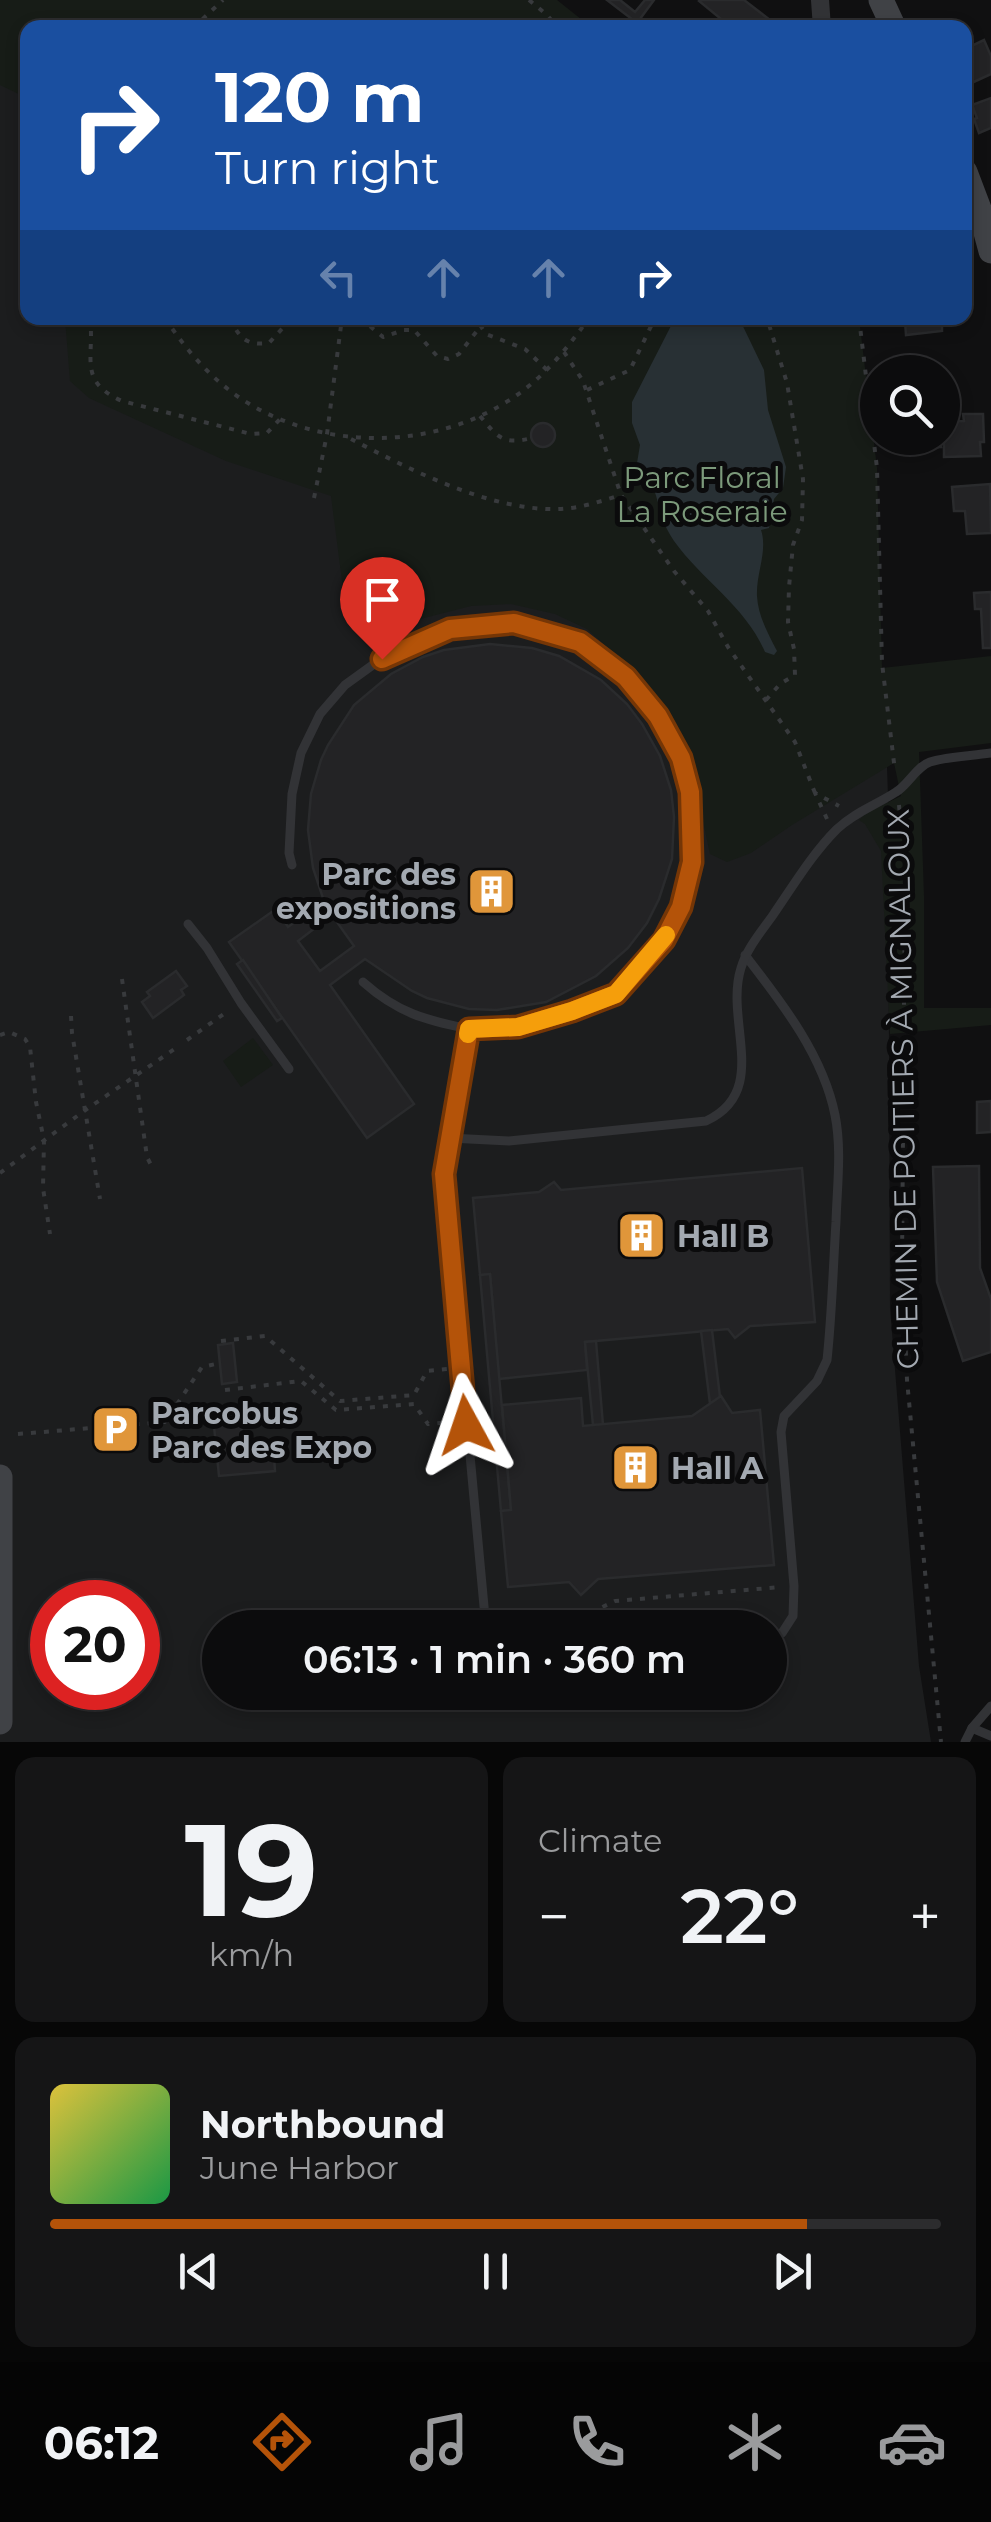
<!DOCTYPE html>
<meta charset="utf-8">
<style>
:root{--surface:#0c0c0d;--page:#151516;--text:#f1f3f6;--muted:#9a9b9d;--line:#2c2c2e;--accent:#b45309}
body{margin:0;font-family:Montserrat,sans-serif;background:var(--page);color:var(--text);height:100vh;display:flex;flex-direction:column;font-size:38px;white-space:nowrap}
*{box-sizing:border-box;margin:0}
p{font-size:32px;color:var(--muted)}
.icon{flex:none;width:55px;height:55px;fill:none;stroke:currentColor;stroke-width:2;stroke-linecap:round;stroke-linejoin:round}
.map{position:relative;height:1742px;overflow:hidden}
.side{display:flex;flex-direction:column;gap:15px;padding:15px;background:#070707;flex:1}
.side>*{flex:none}
.guide{position:absolute;left:20px;top:20px;width:952px;height:305px;border-radius:20px;box-shadow:0 5px 15px #0003,0 0 0 2px var(--line);background:#1a4fa0;color:#fff;overflow:hidden}
.buttons{position:absolute;left:860px;top:355px;display:grid;gap:20px}
.buttons a{display:grid;place-items:center;width:100px;height:100px;border-radius:50%;background:var(--surface);box-shadow:0 5px 15px #0003,0 0 0 2px var(--line);font-size:50px}
.speed{position:absolute;left:30px;top:1580px;display:flex;gap:20px;font-size:50px;font-weight:700;text-align:center}
.speed>*{display:grid;place-content:center;width:130px;height:130px;border-radius:50%;background:var(--surface);box-shadow:0 5px 15px #0003,0 0 0 2px var(--line);line-height:1}
.speed .limit{border:15px solid #d22;background:#fff;color:#111}
.pin{position:absolute;display:grid;place-items:center;width:85px;height:85px;color:#fff;margin:-102px -42px;border-radius:50% 50% 50% 0;rotate:-45deg;box-shadow:0 0 10px #0007}
.pin .icon{rotate:45deg}
.me{position:absolute;width:110px;margin:-55px;rotate:355deg;stroke-linejoin:round;filter:drop-shadow(0 0 8px #0008)}
.turn{display:flex;align-items:center;gap:35px;height:210px;padding:0 30px;font-size:45px}
.turn .icon{width:130px;height:130px;stroke-width:2.5}
.turn b{display:block;font-size:70px;line-height:85px}
.lanes{display:flex;align-items:center;height:95px;padding:0 30px;background:#0003;justify-content:center;gap:50px;direction:ltr}
.lanes .off{opacity:.35}
.big{font-size:75px;font-weight:600;line-height:1.1}
.side .widget{flex:1;display:flex;flex-direction:column;justify-content:center;gap:15px;min-width:0;padding:0 35px;border-radius:20px;background:var(--page)}
.side .dial{align-items:center;gap:0}
.dial b{font-size:130px;line-height:1}
.song{display:flex;align-items:center;gap:30px}
.cover{width:120px;height:120px;border-radius:15px;background:linear-gradient(135deg,hsl(50 70% 55%),hsl(140 70% 35%))}
.played{height:10px;border-radius:5px;background:linear-gradient(90deg,var(--accent) 85%,var(--line) 85%)}
.keys{display:flex;justify-content:space-around;direction:ltr}
.heat{display:flex;justify-content:space-between;align-items:center;font-size:55px;direction:ltr}
.side .tiles{flex:1;display:grid;gap:15px;grid-template-columns:1fr 1fr}
.widget:last-child{grid-column:span 2}
.trip{position:absolute;left:202px;top:1610px;width:585px;height:100px;border-radius:50px;background:var(--surface);box-shadow:0 5px 15px #0003,0 0 0 2px var(--line);font-weight:600;line-height:100px;text-align:center}
.tab-bar{display:flex;height:160px;justify-content:space-around;align-items:center;background:#050505;color:var(--muted)}
.tab-bar .icon{width:70px;height:70px}
.tab-bar .on{color:var(--accent)}
.tab-bar b{font-size:45px;color:var(--text)}
.map>svg:first-child{display:block}
.built{fill:#1c1d1e;fill-rule:evenodd}
.green{fill:#171c17}
.water{fill:#283034}
.building{fill:#232325;stroke:#2a2b2d;stroke-width:2.5;fill-rule:evenodd}
.lines{fill:none;stroke-linecap:round;stroke-linejoin:round}
.path{stroke:#383a3d;stroke-width:4;stroke-dasharray:5 8;stroke-linecap:butt}
.lane{stroke:#323336;stroke-width:9}
.street{stroke:#323336;stroke-width:18}
.secondary{stroke:#404246;stroke-width:25}
.route-casing{stroke:#753606;stroke-width:25}
.route{stroke:#b45309;stroke-width:18}
.slow{stroke:#f59e0b;stroke-width:18}
.labels{text-anchor:middle;dominant-baseline:central;stroke-width:10;stroke-linejoin:round;paint-order:stroke}
.park-label{font-size:30px;fill:#7c9a7b;stroke:#0b0b0c}
.poi-label{font-size:30px;font-weight:bold;fill:#a3a9b1;stroke:#0b0b0c;text-anchor:start}
.street-label{font-size:30px;fill:#a3a9b1;stroke:#0b0b0c}
</style>
<div class="map">
<svg width="991" height="1742" viewBox="0 0 991 1742">
<rect width="100%" height="100%" fill="#101011"/>
<!-- built -->
<path class="built" d="M0,0L28,28V318H663L886,737L888,796L890,1308L919,1666L931,1742H0ZM52,1602H138V1688H52ZM220,1628H770V1692H220Z"/>
<!-- green -->
<g class="green">
<polygon points="0,0 557,0 591,27 28,28 27,98 0,85"/>
<polygon points="65,318 859,318 877,468 882,668 991,656 991,743 919,752 924,896 924,1008 991,1008 991,1025 890,1034 881,851 865,824 859,820 867,813 901,796 894,763 792,825 751,853 727,862 710,854 690,760 674,726 645,681 587,629 555,614 511,604 471,606 377,630 354,620 345,604 331,496 226,461 89,398 70,381"/>
<polygon points="253,1038 273,1065 241,1087 223,1061"/>
</g>
<!-- water -->
<path class="water" d="M675,318H739L764,370L768,410L786,467L783,488L774,499L769,528L761,530C768,551 756,573 757,596C758,616 768,633 777,651L774,655L765,652C746,607 702,580 674,541C670,535 665,526 663,520C656,500 657,484 639,471L637,463L640,445L632,423V402Z"/>
<!-- building -->
<g class="building">
<polygon points="607,0 620,0 635,12 645,0 654,0 637,23"/>
<polygon points="700,0 744,0 779,27 732,28 699,1"/>
<polygon points="984,40 991,56 991,74 965,86 965,49"/>
<polygon points="991,98 991,128 979,133 974,119 977,118 972,105"/>
<polygon points="901,318 942,318 942,331 906,335 905,321 901,321"/>
<polygon points="963,414 983,414 984,442 980,442 981,456 944,457 944,443 940,443 941,447 913,448 912,444 899,444 899,438 942,438 942,422 964,421"/>
<circle cx="543" cy="435" r="12"/>
<polygon points="990,484 991,533 967,534 965,511 954,511 952,487"/>
<polygon points="991,592 991,648 983,648 981,609 975,609 974,593"/>
<path d="M490,644L532,648L559,656L601,680L627,704L642,724L660,756L671,790L674,817L672,859L659,899L647,923L628,948L596,976L546,1002L497,1010L469,1009L427,998L412,991L365,959L330,985L414,1104L367,1138L229,942L276,909L288,927L324,901L313,868L308,830L311,794L321,760L328,745L354,705L391,674L423,657L444,650ZM332,915L354,946L320,971L298,941Z"/>
<polygon points="243,960 282,1018 277,1021 237,964"/>
<polygon points="176,971 187,986 181,990 184,995 153,1018 142,1002 150,996 147,992"/>
<polygon points="991,1101 991,1132 977,1133 977,1102"/>
<polygon points="979,1166 980,1268 991,1299 991,1352 963,1361 937,1282 933,1167"/>
<polygon points="802,1168 815,1322 750,1326 735,1338 728,1329 585,1342 587,1370 499,1379 490,1274 480,1275 473,1198 539,1192 554,1182 561,1190"/>
<polygon points="490,1274 511,1510 501,1511 480,1275"/>
<polygon points="712,1330 720,1397 710,1404 701,1331"/>
<polygon points="596,1341 603,1425 593,1425 585,1342"/>
<polygon points="233,1343 237,1382 222,1384 218,1345"/>
<polygon points="721,1396 732,1413 760,1410 774,1565 598,1579 581,1595 569,1582 508,1587 501,1511 511,1510 502,1405 581,1398 583,1426 692,1416"/>
<polygon points="241,1423 244,1455 256,1454 256,1459 274,1457 275,1471 219,1476 214,1426"/>
</g>
<g class="lines">
<!-- path -->
<g class="path">
<polyline points="529,0 547,15 558,28"/>
<polyline points="193,28 223,0"/>
<path d="M90,318C95,358 77,381 122,401L251,434L267,433L280,419"/>
<path d="M165,318C186,350 211,379 243,400C324,452 437,451 517,395C547,374 568,347 589,318"/>
<path d="M231,318C238,338 247,346 269,343L290,320L296,318"/>
<polyline points="314,318 341,323"/>
<polyline points="360,318 383,337 404,330 414,330 437,356 448,359 459,354 487,318"/>
<polyline points="859,318 877,468 882,663 895,771"/>
<polyline points="480,325 486,334 525,349 547,370"/>
<polyline points="564,352 583,381 621,495 674,571 708,611 728,647 795,742 815,793"/>
<polyline points="587,390 630,370 655,318"/>
<path d="M480,416C498,438 503,445 532,438"/>
<path d="M351,439C411,470 492,512 561,509C581,508 602,501 621,495"/>
<polyline points="314,498 327,434 342,318"/>
<polyline points="766,700 780,684 795,675 794,649 788,622 789,587 793,545 802,520 803,479 787,383 767,318"/>
<polyline points="899,805 905,872 902,1266 907,1380 941,1742"/>
<polyline points="827,819 815,793 839,806"/>
<polyline points="122,979 147,1157 151,1165"/>
<polyline points="71,1016 72,1033 100,1199"/>
<polyline points="0,1035 9,1032 25,1039 30,1047 36,1102 44,1140 43,1188 50,1234"/>
<polyline points="187,1040 228,1011"/>
<polyline points="0,1173 84,1111 176,1048"/>
<polyline points="221,1341 265,1336 340,1401 414,1395 427,1371 447,1369"/>
<polyline points="225,1390 301,1381 336,1410 414,1404 428,1424 453,1422"/>
<polyline points="18,1434 165,1422 202,1367 220,1363"/>
<polyline points="501,1625 584,1616 615,1601 781,1587"/>
</g>
<!-- lane -->
<g class="lane">
<polyline points="292,865 289,853 292,794 301,753 320,714 345,685 381,659 450,629 514,623 580,643 626,677 658,715 681,758 689,792 693,862 681,907 663,940 616,994 572,1011 518,1027 469,1029 444,1174 486,1628"/>
<polyline points="188,924 207,948 241,1003 289,1069"/>
<path d="M745,955C782,1003 823,1055 835,1115C842,1150 837,1187 836,1222C833,1268 832,1314 827,1360L817,1381L784,1416L781,1432L794,1586L793,1616L782,1633L770,1636"/>
<path d="M363,982C398,1013 425,1020 469,1029"/>
<path d="M449,1138L509,1141L706,1121C771,1091 724,1021 741,968C747,948 761,932 773,915C793,886 812,854 837,829C855,812 876,805 896,792C908,785 916,767 930,762C949,756 972,756 991,753"/>
<polyline points="972,1728 991,1736"/>
<polyline points="965,1742 972,1728 991,1706"/>
</g>
<!-- street -->
<polyline class="street" points="820,0 822,28"/>
<!-- secondary -->
<g class="secondary">
<polyline points="881,0 894,28"/>
<polyline points="965,172 981,214 991,251"/>
<polyline points="0,1477 0,1722"/>
</g>
</g>
<g class="lines">
<defs>
<polyline id="route" points="382,659 450,629 514,623 580,642 626,677 658,716 681,758 690,792 692,862 681,907 664,940 616,994 572,1011 518,1027 469,1029 444,1174 466,1425"/>
</defs>
<!-- route casing -->
<use href="#route" class="route-casing"/>
<!-- route -->
<use href="#route" class="route"/>
<!-- slow -->
<polyline class="slow" points="468,1034 469,1029 518,1027 572,1011 616,994 666,935"/>
</g>
<!-- icons -->
<defs>
<symbol id="building-square" viewBox="-11 -11 22 22"><rect x="-9" y="-9" width="18" height="18" rx="4" fill="#e0963a" stroke="#0b0b0c"/><path d="M-4-6H4V6H1V3H-1V6H-4ZM-2.5-4.3h1.7v1.8h-1.7ZM.8-4.3h1.7v1.8H.8ZM-2.5-1h1.7V.8h-1.7ZM.8-1h1.7V.8H.8Z" fill="#fff"/></symbol>
<symbol id="parking-square" viewBox="-11 -11 22 22"><rect x="-9" y="-9" width="18" height="18" rx="4" fill="#e0963a" stroke="#0b0b0c"/><path d="M-3.5-5.5H1a3.5 3.5 0 0 1 0 7H-1V5.5H-3.5ZM-1-3.4V-.6H.8a1.4 1.4 0 0 0 0-2.8Z" fill="#fff"/></symbol>
</defs>
<g fill-rule="evenodd">
<use href="#building-square" x="464" y="864" width="55" height="55"/>
<use href="#building-square" x="614" y="1208" width="55" height="55"/>
<use href="#parking-square" x="88" y="1402" width="55" height="55"/>
<use href="#building-square" x="608" y="1440" width="55" height="55"/>
</g>
<g class="labels">
<!-- park labels -->
<g class="park-label">
<text x="702" y="477">Parc Floral<tspan x="702" dy="34">La Roseraie</tspan></text>
</g>
<!-- poi labels -->
<g class="poi-label">
<text x="456" y="874" text-anchor="end">Parc des<tspan x="456" dy="34">expositions</tspan></text>
<text x="677" y="1236">Hall B</text>
<text x="151" y="1413">Parcobus<tspan x="151" dy="34">Parc des Expo</tspan></text>
<text x="671" y="1468">Hall A</text>
</g>
<!-- street labels -->
<g class="street-label">
<text transform="translate(903 1089) rotate(-91)">CHEMIN DE POITIERS À MIGNALOUX</text>
</g>
</g>
</svg>
<div class="buttons">
<a><svg class="icon" aria-label="search" viewBox="0 0 24 24"><circle cx="10" cy="10" r="6"/><path d="M15 15l6 6"/></svg></a>
</div>
<div class="speed"><div class="limit">20</div></div>
<div class="pin" style="left:382px;top:659px;background:#d93025"><svg class="icon" aria-label="arrive" viewBox="0 0 24 24"><path d="M6 21V4h12l-3 4 3 4H6"/></svg></div>
<svg class="me" style="left:466px;top:1425px" viewBox="-20 -20 40 40"><path d="M0-17L14 15 0 8-14 15z" fill="#b45309" stroke="#fff" stroke-width="4"/></svg>
<div class="trip">06:13 · 1 min · 360 m</div>
<div class="guide">
<div class="turn"><svg class="icon" aria-label="right" viewBox="0 0 24 24"><path d="M7 20v-9h11M14 6l5 5-5 5"/></svg><div><b>120 m</b>Turn right</div></div>
<div class="lanes"><svg class="icon off" aria-label="left" viewBox="0 0 24 24"><path d="M17 20v-9H6M10 6l-5 5 5 5"/></svg><svg class="icon off" aria-label="ahead" viewBox="0 0 24 24"><path d="M12 20V5M6 11l6-6 6 6"/></svg><svg class="icon off" aria-label="ahead" viewBox="0 0 24 24"><path d="M12 20V5M6 11l6-6 6 6"/></svg><svg class="icon" aria-label="right" viewBox="0 0 24 24"><path d="M7 20v-9h11M14 6l5 5-5 5"/></svg></div>
</div>
</div>
<section class="side">
<div class="tiles">
<div class="widget dial"><b>19</b><p>km/h</p></div>
<div class="widget"><p>Climate</p>
<div class="heat"><a>−</a><b class="big">22°</b><a>+</a></div>
</div>
<div class="widget">
<div class="song"><i class="cover"></i><div><b>Northbound</b><p>June Harbor</p></div></div>
<div class="played"></div>
<div class="keys"><svg class="icon" aria-label="previous" viewBox="0 0 24 24"><path d="M18 5L8 12l10 7zM5 5v14"/></svg><svg class="icon" aria-label="pause" viewBox="0 0 24 24"><path d="M8 5v14M16 5v14"/></svg><svg class="icon" aria-label="next" viewBox="0 0 24 24"><path d="M6 5l10 7-10 7zM19 5v14"/></svg></div>
</div>
</div>
</section>
<nav class="tab-bar">
<b>06:12</b>
<svg class="icon on" aria-label="directions" viewBox="0 0 24 24"><path d="M12 3l9 9-9 9-9-9zM9 14v-3h6M13 9l2 2-2 2"/></svg>
<svg class="icon" aria-label="music" viewBox="0 0 24 24"><path d="M9 18V5l10-2v13"/><circle cx="6" cy="18" r="3"/><circle cx="16" cy="16" r="3"/></svg>
<svg class="icon" aria-label="phone" viewBox="0 0 24 24"><path d="M5 4h4l2 5-3 2q2 4 5 5l2-3 5 2v4C11 20 4 13 5 4z"/></svg>
<svg class="icon" aria-label="climate" viewBox="0 0 24 24"><path d="M12 3v18M4 7l16 10M4 17L20 7"/></svg>
<svg class="icon" aria-label="car" viewBox="0 0 24 24"><path d="M5 17H2v-5l4-1 3-4h7l3 4 3 1v5h-3M9 17h6M6 11h13"/><circle cx="7" cy="17" r="2"/><circle cx="17" cy="17" r="2"/></svg>
</nav>
